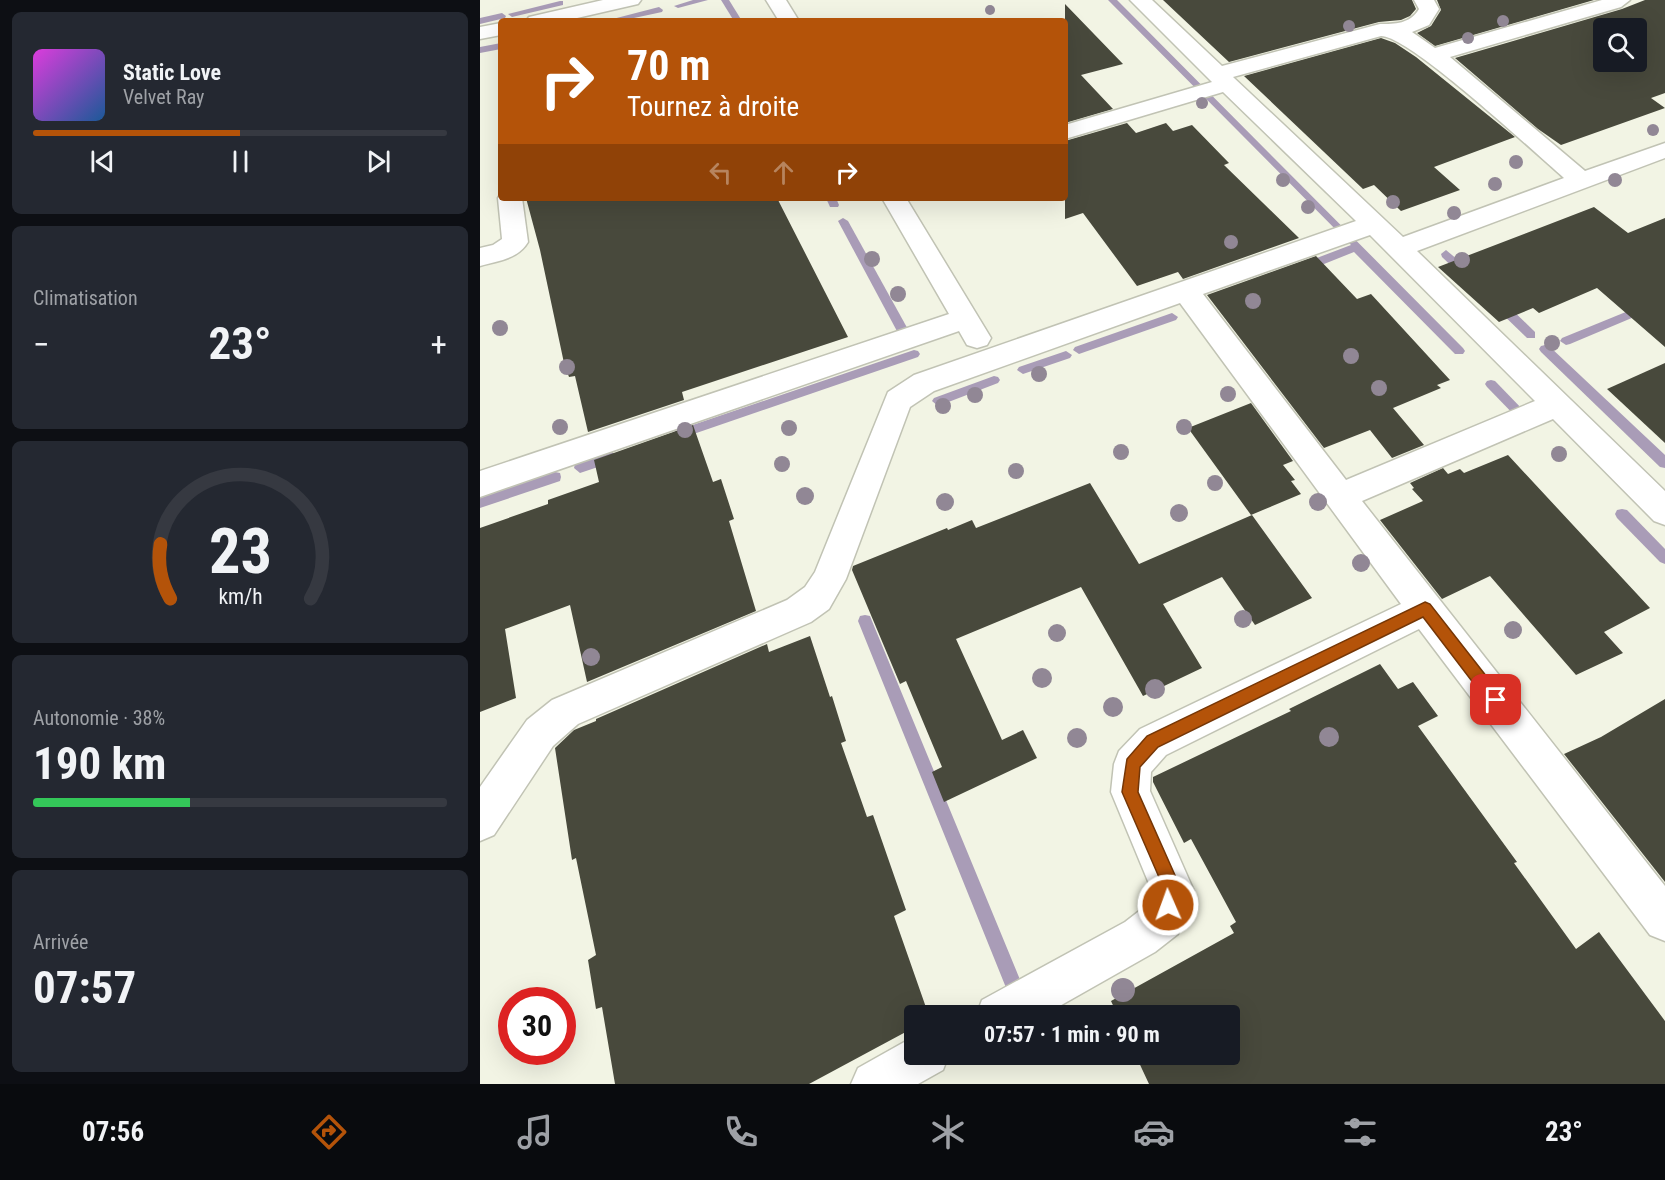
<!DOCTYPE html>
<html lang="fr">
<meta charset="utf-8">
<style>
:root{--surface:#171b24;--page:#242831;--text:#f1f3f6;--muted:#9ea1a6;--line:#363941;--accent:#b45309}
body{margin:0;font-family:"Roboto Condensed",sans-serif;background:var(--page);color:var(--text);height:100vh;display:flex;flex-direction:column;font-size:22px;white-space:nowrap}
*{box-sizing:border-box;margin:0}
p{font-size:20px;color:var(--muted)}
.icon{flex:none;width:33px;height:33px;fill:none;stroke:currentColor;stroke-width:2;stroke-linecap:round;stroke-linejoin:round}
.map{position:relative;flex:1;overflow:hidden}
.panel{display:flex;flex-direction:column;gap:12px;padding:12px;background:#0d0f14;width:480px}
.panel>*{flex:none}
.banner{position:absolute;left:18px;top:18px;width:570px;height:183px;border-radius:6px;box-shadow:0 6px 24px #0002;background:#b45309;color:#fff;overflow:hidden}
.buttons{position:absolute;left:1113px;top:18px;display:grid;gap:12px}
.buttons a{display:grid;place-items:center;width:54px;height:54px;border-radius:6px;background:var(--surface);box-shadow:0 6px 24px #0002;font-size:30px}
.speed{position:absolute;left:18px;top:987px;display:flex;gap:12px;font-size:30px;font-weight:700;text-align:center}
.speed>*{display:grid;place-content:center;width:78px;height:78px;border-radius:50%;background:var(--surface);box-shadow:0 6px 24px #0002;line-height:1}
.speed .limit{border:9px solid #d22;background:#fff;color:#111}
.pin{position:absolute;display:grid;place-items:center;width:51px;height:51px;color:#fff;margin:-26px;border-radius:12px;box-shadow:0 3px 9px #0006}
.me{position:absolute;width:66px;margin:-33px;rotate:358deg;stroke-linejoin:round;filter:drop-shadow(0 0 4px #0008)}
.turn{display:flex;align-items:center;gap:21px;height:126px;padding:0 30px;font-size:27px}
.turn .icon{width:78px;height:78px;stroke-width:2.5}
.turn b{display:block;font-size:42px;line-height:51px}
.lanes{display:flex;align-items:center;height:57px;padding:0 30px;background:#0003;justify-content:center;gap:30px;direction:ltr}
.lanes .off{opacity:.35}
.big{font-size:45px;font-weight:700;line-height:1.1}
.panel .widget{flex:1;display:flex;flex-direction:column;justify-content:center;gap:9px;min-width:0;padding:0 21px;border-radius:9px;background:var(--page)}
.panel .dial{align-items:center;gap:0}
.dial svg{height:156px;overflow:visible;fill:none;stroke:var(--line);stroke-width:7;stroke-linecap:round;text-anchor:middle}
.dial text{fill:var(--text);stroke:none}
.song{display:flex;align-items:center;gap:18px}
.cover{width:72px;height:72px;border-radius:9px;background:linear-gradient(135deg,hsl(300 70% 55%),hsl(210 70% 35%))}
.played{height:6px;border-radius:3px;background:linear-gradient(90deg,var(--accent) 50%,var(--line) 50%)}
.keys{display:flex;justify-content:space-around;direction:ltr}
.heat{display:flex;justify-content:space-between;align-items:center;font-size:33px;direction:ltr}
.charge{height:9px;border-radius:4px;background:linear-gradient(90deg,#34c759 38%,var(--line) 0)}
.trip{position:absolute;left:424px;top:1005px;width:336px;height:60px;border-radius:6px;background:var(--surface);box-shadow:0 6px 24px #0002;font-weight:700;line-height:60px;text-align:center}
.tab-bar{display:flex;height:96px;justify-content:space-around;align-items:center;background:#090b0e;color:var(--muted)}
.tab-bar .icon{width:42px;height:42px}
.tab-bar .active{color:var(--accent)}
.tab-bar b{font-size:27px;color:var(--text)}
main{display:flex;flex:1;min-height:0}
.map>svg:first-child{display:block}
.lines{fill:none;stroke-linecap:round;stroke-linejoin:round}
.stream{fill:#a99cb7;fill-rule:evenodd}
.building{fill:#48493c;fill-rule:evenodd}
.street-casing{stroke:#c1c3b4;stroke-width:3}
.secondary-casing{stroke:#c1c3b4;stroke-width:3}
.street{fill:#fff;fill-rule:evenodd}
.secondary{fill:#fff;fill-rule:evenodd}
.tree{fill:#918795}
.route{fill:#b45309;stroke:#753606;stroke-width:1.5}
</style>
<main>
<section class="panel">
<div class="widget">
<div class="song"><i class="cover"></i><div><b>Static Love</b><p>Velvet Ray</p></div></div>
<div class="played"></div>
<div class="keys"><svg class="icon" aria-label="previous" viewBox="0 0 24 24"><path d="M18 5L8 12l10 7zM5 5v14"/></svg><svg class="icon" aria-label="pause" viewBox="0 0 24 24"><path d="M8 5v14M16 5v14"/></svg><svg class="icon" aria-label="next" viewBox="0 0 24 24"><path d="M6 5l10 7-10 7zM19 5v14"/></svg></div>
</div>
<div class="widget"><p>Climatisation</p>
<div class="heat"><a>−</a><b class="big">23°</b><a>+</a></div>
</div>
<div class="widget dial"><svg viewBox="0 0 100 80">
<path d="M14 69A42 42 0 1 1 86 69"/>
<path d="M14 69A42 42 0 0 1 9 41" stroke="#b45309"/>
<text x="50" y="56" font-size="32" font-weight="700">23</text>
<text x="50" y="72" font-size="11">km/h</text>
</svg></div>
<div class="widget"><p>Autonomie · 38%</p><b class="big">190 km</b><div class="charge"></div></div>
<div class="widget"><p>Arrivée</p><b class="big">07:57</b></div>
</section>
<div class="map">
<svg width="1185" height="1084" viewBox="0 0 1185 1084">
<rect width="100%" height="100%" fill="#f2f4e4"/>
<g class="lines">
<!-- stream -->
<g class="stream">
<polygon points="213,0 228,0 198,8 194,6"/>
<polygon points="241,0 249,0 262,21 254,21"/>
<polygon points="628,0 637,0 983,348 985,351 983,354 975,354 874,252 829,270 821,270 821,264 871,245"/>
<polygon points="80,1 83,1 83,5 32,17 28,14"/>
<polygon points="179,7 183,10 182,12 140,21 125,21"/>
<polygon points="22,13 26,16 25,18 0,24 0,18"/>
<polygon points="21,43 21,49 0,53 0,47"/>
<polygon points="346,198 356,198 359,205 358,207 350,207"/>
<polygon points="363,218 368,221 430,333 428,336 424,337 418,333 358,221"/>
<polygon points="966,250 990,270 990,276 982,276 962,257 961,254"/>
<polygon points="1185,296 1185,304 1090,344 1086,345 1080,341 1082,338"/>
<polygon points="1020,301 1024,302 1055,332 1055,338 1047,338 1016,308 1016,302"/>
<polygon points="692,313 698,317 696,320 599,354 593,350 595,347"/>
<polygon points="1065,345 1069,346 1185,455 1185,468 1180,467 1061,352 1059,349 1061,346"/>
<polygon points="434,350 438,351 440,354 438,357 199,439 193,434 195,431"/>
<polygon points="586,351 592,355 590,358 543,374 537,370 539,367"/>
<polygon points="514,376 518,377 520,380 518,383 458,406 452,401 454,398"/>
<polygon points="1011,380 1015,381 1050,417 1052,420 1050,423 1042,423 1007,387 1005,384 1007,381"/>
<polygon points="132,452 138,457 136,461 100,473 94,468 95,464"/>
<polygon points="75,472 80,473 81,477 80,481 0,508 0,498"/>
<polygon points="1142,509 1147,510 1185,549 1185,564 1180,562 1137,518 1135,514 1137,510"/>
<polygon points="385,615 390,616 392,621 548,999 545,1005 539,1008 533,1005 378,621 380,616"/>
</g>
</g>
<!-- building -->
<g class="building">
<polygon points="683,0 932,0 936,9 930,16 921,20 899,22 749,62"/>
<polygon points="957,0 1114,0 955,46 937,33 951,26 961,10"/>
<path d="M1165,0H1185V93L1171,98L1185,108L1081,145L1058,129L975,58L1142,9ZM1124,28H1156V62H1124Z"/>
<polygon points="585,4 643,64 601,75 633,109 585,123"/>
<polygon points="901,38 915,43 936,57 1035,137 954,167 980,190 921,211 894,185 883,189 764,76"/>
<polygon points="647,123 656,133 686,123 693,131 712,125 749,163 744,165 819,238 703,279 698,272 657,286 603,213 585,219 585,141"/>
<polygon points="46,198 297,198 368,337 202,392 204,400 108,432 95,376 89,377 84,363 60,250"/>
<polygon points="1114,207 1148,233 1185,218 1185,347 1117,288 1059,313 1053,308 1019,322 958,267"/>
<polygon points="836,256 877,299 891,294 970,380 957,385 961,388 913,408 944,445 912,458 890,430 844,448 727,295"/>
<polygon points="1185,363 1185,443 1127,389"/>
<polygon points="771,403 813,461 803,465 815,480 811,481 821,494 771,515 708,428"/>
<polygon points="213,425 233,482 241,479 254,519 249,521 276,611 107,682 90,605 25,629 36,698 0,712 0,528 68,504 68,500 119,482 114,460"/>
<polygon points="1028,455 1170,608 1124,632 1143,653 1096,675 1010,576 962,599 900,520 943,501 932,489 934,488 930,483 963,468 968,474 980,469 984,473"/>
<polygon points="610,483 659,564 772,515 832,598 775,625 742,577 683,604 722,668 663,696 601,587 476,639 522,740 543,730 557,758 464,802 452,772 462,767 426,681 420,684 372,570 373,566 467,528 468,530 492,520 496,528"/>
<polygon points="330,636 350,697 352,696 366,741 361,743 387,817 393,815 426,910 414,916 449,1016 435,1016 435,1027 329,1084 135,1084 122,1007 116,1009 108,960 116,955 96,858 92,860 75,748 94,730 116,721 116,719 287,644 289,652"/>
<polygon points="900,664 918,689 933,682 958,716 938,726 1037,862 1034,863 1096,949 1119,932 1185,1021 1185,1084 669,1084 655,1054 750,1054 750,1016 638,1016 631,1001 754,933 750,926 756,922 711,839 704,843 673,782 673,777 811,711 809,709"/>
<polygon points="1185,699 1185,882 1084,754 1121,737"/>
</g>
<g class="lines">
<defs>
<g id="street">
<polygon points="286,0 306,0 319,21 299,21"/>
<path d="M650,0H672L742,66L900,24C915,24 930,24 939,9L934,0H954L959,9L949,25L932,32L955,48L1122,0H1150L1141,7L970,57L1105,171L1185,143V158L937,251L1185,491V525L1174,521L1073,419L882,501L1185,886V941L1170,935L939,629L686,755L671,772L670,791L714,891L698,934L675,952L562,1016H496L502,1000L645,922L667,905L672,891L631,792L634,764L639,751L660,729L921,604L700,303L454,391L430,407L366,579L349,609L331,622L98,724L73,746L14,835L0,841V787L47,720L72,700L307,600L325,587L335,572L408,392L434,375L876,221L743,92L585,139V125L732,82ZM901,36C930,36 1055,153 1084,178L923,237L753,77ZM890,235L1055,401L866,480L723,294Z"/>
<path d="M21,193V198H42L48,242C38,259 18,261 0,266V248L13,245L22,239L18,198Z"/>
<polygon points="402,198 426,198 511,338 507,345 497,348 487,345 479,331 0,497 0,471 469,314"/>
<polygon points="435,1036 435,1054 469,1054 463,1070 438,1084 371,1084 378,1068"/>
</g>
<g id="secondary">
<polygon points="123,0 161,0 158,4 84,21 46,21 49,17"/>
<polygon points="21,23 21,35 0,39 0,27"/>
</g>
</defs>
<!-- street casing -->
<use href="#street" class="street-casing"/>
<!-- secondary casing -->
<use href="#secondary" class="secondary-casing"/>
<!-- street -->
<use href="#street" class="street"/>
<!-- secondary -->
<use href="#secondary" class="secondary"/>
</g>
<!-- trees -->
<g class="tree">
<circle cx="510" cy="10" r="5"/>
<circle cx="1023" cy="21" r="6"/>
<circle cx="869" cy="26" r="6"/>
<circle cx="988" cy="38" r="6"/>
<circle cx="722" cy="103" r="6"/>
<circle cx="1173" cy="130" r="6"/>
<circle cx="1036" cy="162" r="7"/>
<circle cx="803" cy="180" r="7"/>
<circle cx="1135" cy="180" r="7"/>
<circle cx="1015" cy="184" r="7"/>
<circle cx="913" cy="202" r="7"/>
<circle cx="828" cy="207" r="7"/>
<circle cx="974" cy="213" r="7"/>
<circle cx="751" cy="242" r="7"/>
<circle cx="392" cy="259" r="8"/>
<circle cx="982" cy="260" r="8"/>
<circle cx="418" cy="294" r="8"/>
<circle cx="773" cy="301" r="8"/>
<circle cx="20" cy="328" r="8"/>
<circle cx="1072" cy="343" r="8"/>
<circle cx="871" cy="356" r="8"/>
<circle cx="87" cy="367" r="8"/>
<circle cx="559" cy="374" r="8"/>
<circle cx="899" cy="388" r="8"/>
<circle cx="748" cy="394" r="8"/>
<circle cx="495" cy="395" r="8"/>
<circle cx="463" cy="406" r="8"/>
<circle cx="80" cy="427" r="8"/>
<circle cx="704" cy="427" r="8"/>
<circle cx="309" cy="428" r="8"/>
<circle cx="205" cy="430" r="8"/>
<circle cx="641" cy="452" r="8"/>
<circle cx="1079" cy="454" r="8"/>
<circle cx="302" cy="464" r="8"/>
<circle cx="536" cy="471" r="8"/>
<circle cx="735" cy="483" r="8"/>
<circle cx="325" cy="496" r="9"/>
<circle cx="465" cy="502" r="9"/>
<circle cx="838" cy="502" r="9"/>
<circle cx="699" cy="513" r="9"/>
<circle cx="881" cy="563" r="9"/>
<circle cx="763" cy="619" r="9"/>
<circle cx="1033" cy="630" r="9"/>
<circle cx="577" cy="633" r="9"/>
<circle cx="111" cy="657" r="9"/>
<circle cx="562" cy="678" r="10"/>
<circle cx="675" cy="689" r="10"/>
<circle cx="633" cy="707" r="10"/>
<circle cx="849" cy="737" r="10"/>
<circle cx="597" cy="738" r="10"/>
<circle cx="643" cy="990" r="12"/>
</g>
<!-- route -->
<polygon class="route" points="945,602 950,604 1021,695 1023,700 1021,705 1016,708 1010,705 943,617 678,747 660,767 658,792 702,891 694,911 688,914 682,911 680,905 685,891 642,792 647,759 667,736"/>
</svg>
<div class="buttons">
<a><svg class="icon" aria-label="search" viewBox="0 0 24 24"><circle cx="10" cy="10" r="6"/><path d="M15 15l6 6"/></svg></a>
</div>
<div class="speed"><div class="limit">30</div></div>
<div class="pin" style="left:1016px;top:700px;background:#d93025"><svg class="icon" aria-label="arrive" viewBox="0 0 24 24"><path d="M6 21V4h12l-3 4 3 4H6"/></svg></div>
<svg class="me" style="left:688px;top:905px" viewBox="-20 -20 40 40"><circle r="17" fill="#b45309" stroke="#fff" stroke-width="3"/><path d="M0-11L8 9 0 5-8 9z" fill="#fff"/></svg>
<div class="trip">07:57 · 1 min · 90 m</div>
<div class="banner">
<div class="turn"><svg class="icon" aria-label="right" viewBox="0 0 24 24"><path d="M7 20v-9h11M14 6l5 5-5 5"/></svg><div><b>70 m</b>Tournez à droite</div></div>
<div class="lanes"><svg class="icon off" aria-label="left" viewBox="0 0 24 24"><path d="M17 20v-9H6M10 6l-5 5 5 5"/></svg><svg class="icon off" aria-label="ahead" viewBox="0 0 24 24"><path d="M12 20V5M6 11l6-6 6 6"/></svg><svg class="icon" aria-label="right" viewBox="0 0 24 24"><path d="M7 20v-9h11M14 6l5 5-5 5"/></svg></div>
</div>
</div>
</main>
<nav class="tab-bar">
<b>07:56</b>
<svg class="icon active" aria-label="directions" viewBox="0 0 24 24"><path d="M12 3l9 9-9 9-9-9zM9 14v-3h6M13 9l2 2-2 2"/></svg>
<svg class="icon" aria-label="music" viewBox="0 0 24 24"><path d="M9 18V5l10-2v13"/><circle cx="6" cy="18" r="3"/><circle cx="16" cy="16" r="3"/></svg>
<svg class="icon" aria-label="phone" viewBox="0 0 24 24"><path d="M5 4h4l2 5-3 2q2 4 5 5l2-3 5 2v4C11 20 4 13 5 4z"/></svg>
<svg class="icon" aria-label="climate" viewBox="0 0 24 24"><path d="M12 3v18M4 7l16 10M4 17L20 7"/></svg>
<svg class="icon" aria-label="car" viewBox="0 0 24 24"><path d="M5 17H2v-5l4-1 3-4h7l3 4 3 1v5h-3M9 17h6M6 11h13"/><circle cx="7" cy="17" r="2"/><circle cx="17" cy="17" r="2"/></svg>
<svg class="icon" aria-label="filters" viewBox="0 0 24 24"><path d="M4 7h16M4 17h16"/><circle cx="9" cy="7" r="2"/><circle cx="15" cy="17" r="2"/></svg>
<b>23°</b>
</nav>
